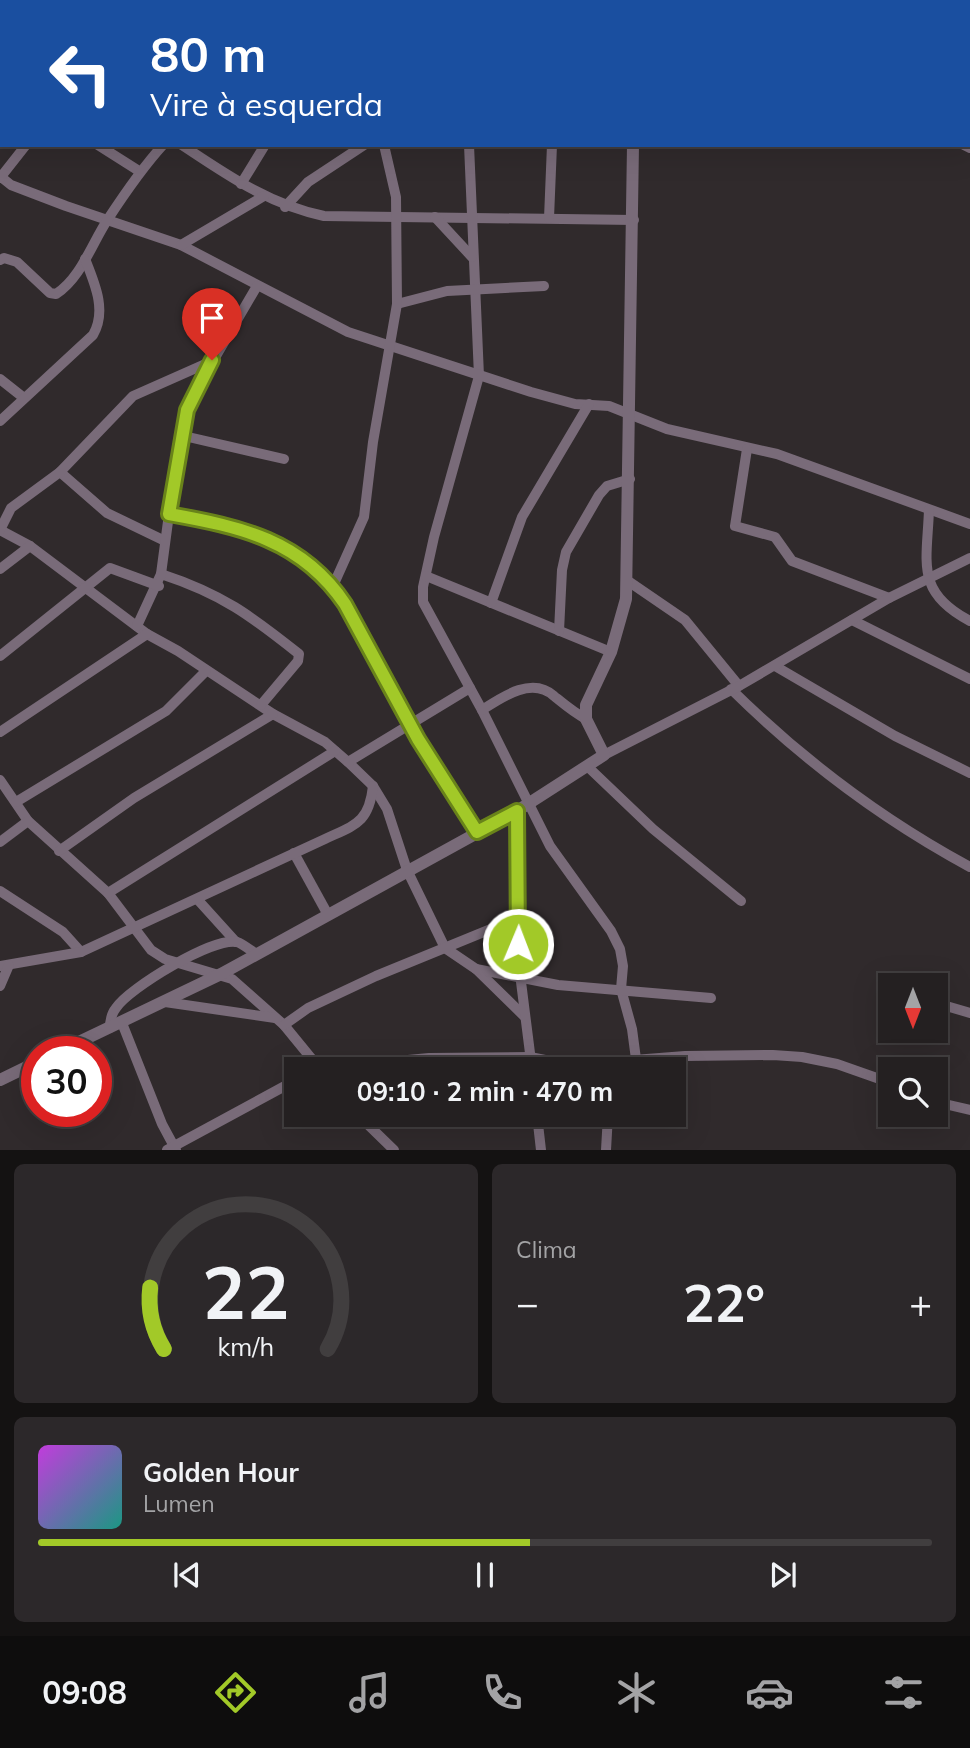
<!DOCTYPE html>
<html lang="pt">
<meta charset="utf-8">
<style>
:root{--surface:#242021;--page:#2c282a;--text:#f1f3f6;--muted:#a3a3a5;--line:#413e3f;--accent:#a2c928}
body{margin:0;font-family:Mulish,sans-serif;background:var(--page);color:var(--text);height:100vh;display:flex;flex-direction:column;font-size:26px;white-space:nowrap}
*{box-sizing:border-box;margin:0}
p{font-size:23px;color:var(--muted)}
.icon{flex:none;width:38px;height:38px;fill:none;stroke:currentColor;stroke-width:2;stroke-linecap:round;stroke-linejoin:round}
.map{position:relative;height:1150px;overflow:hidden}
.side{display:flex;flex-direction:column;gap:14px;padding:14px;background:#141212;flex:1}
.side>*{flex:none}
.hud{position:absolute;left:0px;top:0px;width:971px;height:147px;box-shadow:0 7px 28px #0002,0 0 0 2px var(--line);background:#1a4fa0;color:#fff;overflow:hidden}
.needle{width:46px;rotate:180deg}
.tools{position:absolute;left:878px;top:973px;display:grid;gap:14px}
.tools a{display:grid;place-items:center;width:70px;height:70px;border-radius:0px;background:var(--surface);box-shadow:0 7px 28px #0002,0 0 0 2px var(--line);font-size:35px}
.speed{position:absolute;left:21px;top:1036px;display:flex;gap:14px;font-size:35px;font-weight:700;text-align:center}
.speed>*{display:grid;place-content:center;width:91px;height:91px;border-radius:50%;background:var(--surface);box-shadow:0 7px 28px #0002,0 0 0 2px var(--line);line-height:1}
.speed .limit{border:10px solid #d22;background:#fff;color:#111}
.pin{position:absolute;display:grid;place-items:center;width:60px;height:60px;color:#fff;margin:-72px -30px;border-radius:50% 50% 50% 0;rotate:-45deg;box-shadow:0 0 7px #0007}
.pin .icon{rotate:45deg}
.me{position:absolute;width:77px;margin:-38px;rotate:1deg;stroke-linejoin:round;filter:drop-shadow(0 0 5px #0008)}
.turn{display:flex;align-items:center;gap:24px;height:147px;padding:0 35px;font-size:32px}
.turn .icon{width:91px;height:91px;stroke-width:2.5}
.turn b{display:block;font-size:49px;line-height:60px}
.big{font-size:52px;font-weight:700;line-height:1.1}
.side .card{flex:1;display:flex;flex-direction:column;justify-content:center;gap:10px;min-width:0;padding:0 24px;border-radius:10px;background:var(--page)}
.side .dial{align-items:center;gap:0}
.dial svg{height:182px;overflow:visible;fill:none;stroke:var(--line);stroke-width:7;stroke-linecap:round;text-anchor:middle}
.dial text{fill:var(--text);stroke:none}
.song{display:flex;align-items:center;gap:21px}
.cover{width:84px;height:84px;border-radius:10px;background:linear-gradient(135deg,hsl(290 70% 55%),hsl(170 70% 35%))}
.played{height:7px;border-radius:4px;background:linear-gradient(90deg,var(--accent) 55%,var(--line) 55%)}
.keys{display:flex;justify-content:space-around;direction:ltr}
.heat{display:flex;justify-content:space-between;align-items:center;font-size:38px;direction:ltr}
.side .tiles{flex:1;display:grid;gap:14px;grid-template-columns:1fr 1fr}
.card:last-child{grid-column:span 2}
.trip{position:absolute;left:284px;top:1057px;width:402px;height:70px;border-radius:0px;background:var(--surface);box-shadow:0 7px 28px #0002,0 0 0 2px var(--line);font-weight:700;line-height:70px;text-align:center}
.tabs{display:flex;height:112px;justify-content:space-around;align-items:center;background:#0e0d0d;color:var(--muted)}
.tabs .icon{width:49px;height:49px}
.tabs .selected{color:var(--accent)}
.tabs b{font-size:32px;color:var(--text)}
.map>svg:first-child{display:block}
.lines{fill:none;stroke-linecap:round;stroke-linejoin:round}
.minor{stroke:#796b79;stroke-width:10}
.tertiary{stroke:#796b79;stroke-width:12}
.route-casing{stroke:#69831a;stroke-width:18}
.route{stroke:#a2c928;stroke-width:12}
</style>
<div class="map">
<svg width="970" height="1150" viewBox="0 0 970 1150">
<rect width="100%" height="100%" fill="#302a2c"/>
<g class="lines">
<!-- minor -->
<g class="minor">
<polyline points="22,0 24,2"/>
<polyline points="173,0 176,2"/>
<polyline points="285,0 286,2"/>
<polyline points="909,0 914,2"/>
<polyline points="303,2 306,0"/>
<polyline points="380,2 380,0"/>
<polyline points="466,2 466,0"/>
<polyline points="847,2 848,0"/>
<polyline points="958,2 958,0"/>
<polyline points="0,84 2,85"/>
<polyline points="98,145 139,171"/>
<path d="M182,145C227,175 270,205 324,216L634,220"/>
<polyline points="469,145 479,376 434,537 423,587 423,602 482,710 550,846 611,931 620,949 623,966 621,989 632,1029 636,1059"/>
<polyline points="964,145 970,148"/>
<polyline points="0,176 11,185 66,206 181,245 348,332 531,392 575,404 609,406 667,429 777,454 970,524"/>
<polyline points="0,178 26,145"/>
<polyline points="241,184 265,145"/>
<polyline points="285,207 308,182 364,145"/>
<polyline points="435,217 472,257"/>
<polyline points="549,218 552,145"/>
<polyline points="181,245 264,196"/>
<path d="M0,260L4,258L17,262L50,293L56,294C81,278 92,243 108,219C125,193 142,168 163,145"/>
<polyline points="397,304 447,291 544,286"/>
<polyline points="0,379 24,398"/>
<path d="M0,421L93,335C107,311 95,284 85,259"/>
<polyline points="184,436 284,459"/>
<polyline points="747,449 735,526 775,537 792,561 889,598"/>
<polyline points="60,472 107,513 165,541"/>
<path d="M929,510C927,563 915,592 970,621"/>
<polyline points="169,514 202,520 279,543 293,551 333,586 418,739 477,832"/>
<polyline points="0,530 30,546 147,634 178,651 273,714 325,742 348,762 373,786 387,809 407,870 445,948 476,969 525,1017"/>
<polyline points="0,530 11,508 60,472 133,396 212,361"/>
<polyline points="0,569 30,546"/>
<path d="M161,574C222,594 250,615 299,654L298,661L261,705"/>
<polyline points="426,576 611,652"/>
<polyline points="628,581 685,620 739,686"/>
<polyline points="333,586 364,517 373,442 397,304 396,197 384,145"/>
<polyline points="491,603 522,517 589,404"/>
<polyline points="852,620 970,679"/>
<polyline points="137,626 161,574 169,514 192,397 257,286"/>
<polyline points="559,631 562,570 566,552 599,495 607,486 630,479"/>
<polyline points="0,656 110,568 159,586"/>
<polyline points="775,666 895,736 970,773"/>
<path d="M731,689C802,759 883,820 970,867"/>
<path d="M482,710C502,697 532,676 554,696C565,705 573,712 586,719"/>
<polyline points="0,732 147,634"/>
<polyline points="604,755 739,686 889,598 970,558"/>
<polyline points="348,762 470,688"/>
<polyline points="587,766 653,829 741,901"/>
<polyline points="0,780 28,821 108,893 151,950 165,959 232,979 284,1025 320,1069"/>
<polyline points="16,802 166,711 206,671"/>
<polyline points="517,811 518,958 532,1069"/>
<polyline points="0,842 28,821"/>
<polyline points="59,851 134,798 273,714"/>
<polyline points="294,853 327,913"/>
<polyline points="0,891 63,932 81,952"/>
<polyline points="108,893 335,751"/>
<polyline points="198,900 236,942"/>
<path d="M0,966L81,952L325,839C355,825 369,823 373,786"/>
<polyline points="476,969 558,985 711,998"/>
<polyline points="0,986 9,965"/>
<polyline points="165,1002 275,1018"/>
<polyline points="936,1003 970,1013"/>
<polyline points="122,1023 162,1124 176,1150"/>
<polyline points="284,1025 308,1008 376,976 518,918"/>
<path d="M110,1028C110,1020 111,1014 116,1008C129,988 213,937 237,942C243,944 250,950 255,953"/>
<polyline points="314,1069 429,1058 530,1057 570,1065 685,1056 773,1055 802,1057 837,1064 891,1083"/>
<polyline points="936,1102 970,1110"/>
<polyline points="358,1115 394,1150"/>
<polyline points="537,1115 541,1150"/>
<polyline points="167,1150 296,1080"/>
<polyline points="606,1150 608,1115"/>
</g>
<!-- tertiary -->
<g class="tertiary">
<polyline points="634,2 634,0"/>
<polyline points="58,1052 221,974 517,811 604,755 586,719 586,705 611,652 626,599 633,145"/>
<polyline points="0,1080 37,1062"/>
</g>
</g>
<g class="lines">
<defs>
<path id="route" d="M212,360L187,410L169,514C241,527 302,540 345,604L418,739L477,832L517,811L518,944"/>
</defs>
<!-- route casing -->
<use href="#route" class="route-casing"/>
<!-- route -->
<use href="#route" class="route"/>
</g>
</svg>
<div class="tools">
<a><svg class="needle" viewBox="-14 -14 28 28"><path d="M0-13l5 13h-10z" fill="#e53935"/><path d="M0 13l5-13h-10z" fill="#a3a3a5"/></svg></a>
<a><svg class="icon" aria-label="search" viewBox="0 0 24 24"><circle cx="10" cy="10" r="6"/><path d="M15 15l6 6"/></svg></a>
</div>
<div class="speed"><div class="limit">30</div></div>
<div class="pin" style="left:212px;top:360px;background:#d93025"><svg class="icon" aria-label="arrive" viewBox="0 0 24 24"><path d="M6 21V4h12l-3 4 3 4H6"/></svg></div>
<svg class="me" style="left:518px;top:944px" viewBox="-20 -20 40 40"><circle r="17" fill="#a2c928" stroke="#fff" stroke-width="3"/><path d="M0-11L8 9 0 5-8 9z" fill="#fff"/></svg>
<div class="trip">09:10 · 2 min · 470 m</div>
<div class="hud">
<div class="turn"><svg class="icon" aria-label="left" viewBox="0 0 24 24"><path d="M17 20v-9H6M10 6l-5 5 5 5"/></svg><div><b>80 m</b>Vire à esquerda</div></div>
</div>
</div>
<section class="side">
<div class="tiles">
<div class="card dial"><svg viewBox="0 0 100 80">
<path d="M14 69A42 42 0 1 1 86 69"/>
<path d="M14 69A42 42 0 0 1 8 42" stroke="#a2c928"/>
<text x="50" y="56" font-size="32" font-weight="700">22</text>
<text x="50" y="72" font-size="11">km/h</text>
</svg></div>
<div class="card"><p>Clima</p>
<div class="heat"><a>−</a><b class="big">22°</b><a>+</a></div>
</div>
<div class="card">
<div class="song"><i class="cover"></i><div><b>Golden Hour</b><p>Lumen</p></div></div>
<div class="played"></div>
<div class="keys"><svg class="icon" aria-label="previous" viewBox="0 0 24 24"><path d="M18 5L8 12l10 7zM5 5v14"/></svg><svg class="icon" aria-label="pause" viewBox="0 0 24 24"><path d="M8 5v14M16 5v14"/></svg><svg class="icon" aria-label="next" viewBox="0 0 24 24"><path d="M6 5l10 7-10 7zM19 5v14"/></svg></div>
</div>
</div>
</section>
<nav class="tabs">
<b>09:08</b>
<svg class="icon selected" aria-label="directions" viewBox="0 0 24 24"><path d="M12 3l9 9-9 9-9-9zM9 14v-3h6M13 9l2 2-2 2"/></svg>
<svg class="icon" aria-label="music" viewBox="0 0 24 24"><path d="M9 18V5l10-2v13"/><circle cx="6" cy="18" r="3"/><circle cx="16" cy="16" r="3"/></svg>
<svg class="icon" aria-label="phone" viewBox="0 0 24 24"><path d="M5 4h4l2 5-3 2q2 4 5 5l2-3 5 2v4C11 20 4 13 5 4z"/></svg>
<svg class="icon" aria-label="climate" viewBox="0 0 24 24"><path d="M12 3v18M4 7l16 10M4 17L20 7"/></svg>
<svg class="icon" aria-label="car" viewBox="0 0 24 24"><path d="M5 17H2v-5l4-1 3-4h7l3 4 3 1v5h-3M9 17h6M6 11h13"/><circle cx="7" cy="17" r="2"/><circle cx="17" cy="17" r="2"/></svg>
<svg class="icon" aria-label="filters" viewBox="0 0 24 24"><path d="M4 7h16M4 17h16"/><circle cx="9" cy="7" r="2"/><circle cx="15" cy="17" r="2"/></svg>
</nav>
